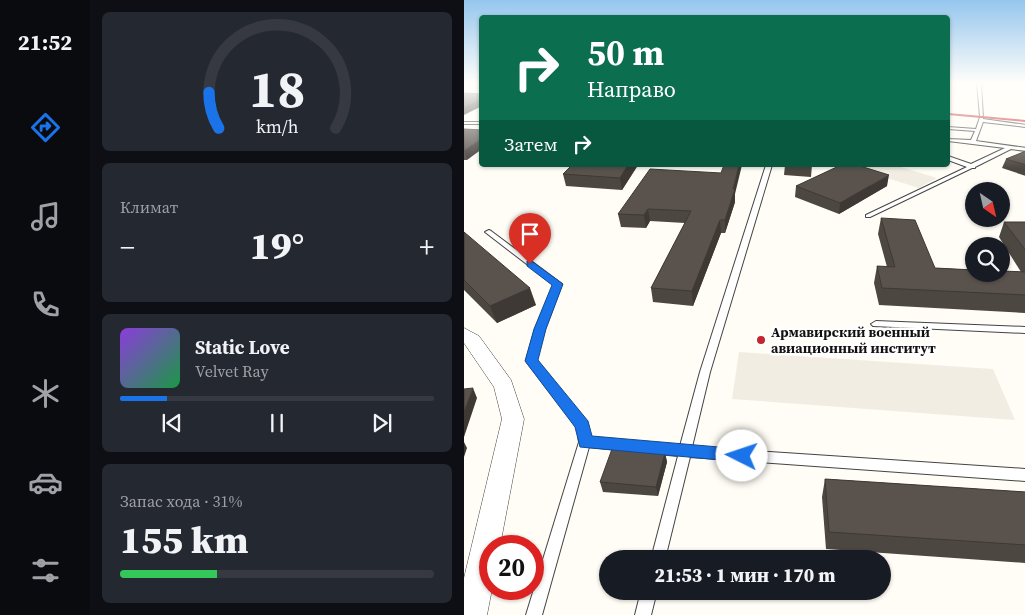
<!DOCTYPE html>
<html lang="ru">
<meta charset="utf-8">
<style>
:root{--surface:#171b24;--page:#242831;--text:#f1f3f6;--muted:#9ea1a6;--line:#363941;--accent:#1a73e8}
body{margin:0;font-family:"Source Serif 4",serif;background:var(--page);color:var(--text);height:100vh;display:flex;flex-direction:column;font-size:19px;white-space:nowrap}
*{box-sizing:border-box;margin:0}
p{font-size:16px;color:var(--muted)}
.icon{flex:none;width:28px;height:28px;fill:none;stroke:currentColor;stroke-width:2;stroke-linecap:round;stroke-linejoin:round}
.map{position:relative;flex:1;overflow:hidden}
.side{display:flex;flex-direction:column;gap:12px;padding:12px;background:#0d0f14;width:374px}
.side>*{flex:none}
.banner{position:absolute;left:15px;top:15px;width:471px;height:152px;border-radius:5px;box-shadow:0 1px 4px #0004;background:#0b6e4f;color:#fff;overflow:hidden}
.needle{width:32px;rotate:146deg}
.controls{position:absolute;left:501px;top:182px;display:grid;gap:10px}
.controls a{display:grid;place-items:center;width:45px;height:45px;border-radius:50%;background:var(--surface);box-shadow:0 1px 4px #0004;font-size:25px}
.speed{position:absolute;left:15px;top:535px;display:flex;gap:10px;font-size:25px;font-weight:700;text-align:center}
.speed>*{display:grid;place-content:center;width:65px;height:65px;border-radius:50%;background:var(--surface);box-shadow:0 1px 4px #0004;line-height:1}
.speed .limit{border:8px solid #d22;background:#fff;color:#111}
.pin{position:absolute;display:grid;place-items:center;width:42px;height:42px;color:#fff;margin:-51px -21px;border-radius:50% 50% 50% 0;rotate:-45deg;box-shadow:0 0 5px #0007}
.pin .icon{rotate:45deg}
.me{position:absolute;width:55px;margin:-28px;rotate:274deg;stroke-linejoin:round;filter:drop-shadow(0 0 4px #0008)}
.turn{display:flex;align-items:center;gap:18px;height:105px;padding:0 25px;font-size:22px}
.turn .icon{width:65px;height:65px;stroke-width:2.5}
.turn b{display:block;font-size:35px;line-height:42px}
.then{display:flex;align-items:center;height:48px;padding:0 25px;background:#0003;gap:10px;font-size:19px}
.big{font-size:38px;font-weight:800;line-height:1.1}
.side .widget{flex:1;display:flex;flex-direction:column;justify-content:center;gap:8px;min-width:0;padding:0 18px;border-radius:8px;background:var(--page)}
.side .dial{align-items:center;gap:0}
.dial svg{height:130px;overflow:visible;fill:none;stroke:var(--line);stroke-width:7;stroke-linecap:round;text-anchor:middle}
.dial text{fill:var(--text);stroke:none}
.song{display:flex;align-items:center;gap:15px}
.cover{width:60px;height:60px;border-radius:8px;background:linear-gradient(135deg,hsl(270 70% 55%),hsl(140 70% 35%))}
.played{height:5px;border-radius:2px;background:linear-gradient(90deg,var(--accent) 15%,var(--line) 15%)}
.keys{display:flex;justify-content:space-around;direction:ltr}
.heat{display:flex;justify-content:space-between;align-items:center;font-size:28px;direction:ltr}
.charge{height:8px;border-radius:4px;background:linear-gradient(90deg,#34c759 31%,var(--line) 0)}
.trip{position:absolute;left:135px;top:550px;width:292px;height:50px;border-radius:25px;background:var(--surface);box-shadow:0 1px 4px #0004;font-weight:800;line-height:50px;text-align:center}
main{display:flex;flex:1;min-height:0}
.menu{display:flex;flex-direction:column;width:90px;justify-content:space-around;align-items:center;background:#090b0e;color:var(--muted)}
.menu .icon{width:35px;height:35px}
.menu .current{color:var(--accent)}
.menu b{font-size:22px;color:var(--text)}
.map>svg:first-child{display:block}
.plaza{fill:#f1ede2}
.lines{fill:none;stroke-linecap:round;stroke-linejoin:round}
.lane-casing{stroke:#444;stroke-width:2}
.street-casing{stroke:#444;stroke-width:1}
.lane{fill:#fff;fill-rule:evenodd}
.street{fill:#fff;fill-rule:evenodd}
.rail{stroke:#c4262e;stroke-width:2}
.wall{fill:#4d4742}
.shaded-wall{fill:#3f3936}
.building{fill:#5a524d;stroke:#3f3936}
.route{fill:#1a73e8;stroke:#114b97}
.poi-dot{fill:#c4262e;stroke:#fff;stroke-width:2}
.labels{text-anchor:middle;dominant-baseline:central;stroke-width:5;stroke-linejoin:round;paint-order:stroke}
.poi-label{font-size:14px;font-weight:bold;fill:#111;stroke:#fff;text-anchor:start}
</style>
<main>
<nav class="menu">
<b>21:52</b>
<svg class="icon current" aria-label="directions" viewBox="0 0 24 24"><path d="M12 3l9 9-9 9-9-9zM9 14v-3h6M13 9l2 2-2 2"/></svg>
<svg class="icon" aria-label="music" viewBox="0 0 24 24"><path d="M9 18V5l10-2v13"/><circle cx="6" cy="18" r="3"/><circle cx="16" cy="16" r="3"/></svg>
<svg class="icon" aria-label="phone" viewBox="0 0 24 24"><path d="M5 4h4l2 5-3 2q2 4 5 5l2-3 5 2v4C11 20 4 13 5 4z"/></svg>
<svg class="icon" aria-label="climate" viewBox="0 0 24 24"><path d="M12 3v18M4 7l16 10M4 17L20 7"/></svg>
<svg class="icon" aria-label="car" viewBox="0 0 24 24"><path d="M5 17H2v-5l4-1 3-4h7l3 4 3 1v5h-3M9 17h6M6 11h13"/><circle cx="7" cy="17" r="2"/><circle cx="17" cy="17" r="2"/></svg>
<svg class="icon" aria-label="filters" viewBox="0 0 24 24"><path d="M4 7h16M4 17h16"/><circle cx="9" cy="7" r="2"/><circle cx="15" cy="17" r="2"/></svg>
</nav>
<section class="side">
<div class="widget dial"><svg viewBox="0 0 100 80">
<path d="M14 69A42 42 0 1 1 86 69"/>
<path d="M14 69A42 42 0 0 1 8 47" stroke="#1a73e8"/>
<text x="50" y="56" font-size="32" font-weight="700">18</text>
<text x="50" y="72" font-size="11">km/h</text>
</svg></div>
<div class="widget"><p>Климат</p>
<div class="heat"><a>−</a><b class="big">19°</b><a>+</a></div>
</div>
<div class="widget">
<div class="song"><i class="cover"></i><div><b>Static Love</b><p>Velvet Ray</p></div></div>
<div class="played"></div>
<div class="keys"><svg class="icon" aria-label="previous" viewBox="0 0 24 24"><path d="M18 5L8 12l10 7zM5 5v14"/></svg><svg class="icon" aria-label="pause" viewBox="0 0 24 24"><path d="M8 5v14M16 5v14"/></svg><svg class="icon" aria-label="next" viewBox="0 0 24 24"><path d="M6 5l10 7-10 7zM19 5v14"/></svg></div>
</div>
<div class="widget"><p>Запас хода · 31%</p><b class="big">155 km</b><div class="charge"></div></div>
</section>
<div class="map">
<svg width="562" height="615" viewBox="0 0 562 615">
<rect width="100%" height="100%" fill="#fffdf5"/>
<!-- plaza -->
<g class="plaza">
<polygon points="402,165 430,165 473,178 455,188 394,169"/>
<polygon points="275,352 529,369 551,420 268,399"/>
</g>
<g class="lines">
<defs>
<g id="lane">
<polygon points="513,82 517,82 519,119 562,125 562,127 519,122 512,141 562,148 562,151 547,149 511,167 511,168 508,168 406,217 402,217 402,215 503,167 484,160 484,156 507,164 541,148 484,141 484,139 507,140 511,131 484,129 484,127 512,129 516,117"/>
<rect x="0" y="122" width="18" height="2"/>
<polygon points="302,165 308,165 246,372 228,447 562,469 562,481 226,457 201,559 187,559 214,456 125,447 78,615 62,615 115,442 113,427 62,361 71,329 90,285 21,232 25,230 27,231 98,284 81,329 72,360 123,423 126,438 216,446 236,372"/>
<polygon points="412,321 562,327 562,333 409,326 407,324"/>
<polygon points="177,591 193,591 187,615 171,615"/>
</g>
<polygon id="street" points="0,328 15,336 47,380 60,419 36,546 26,546 26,589 28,589 23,615 0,615 0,578 38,419 30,387 0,343"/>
</defs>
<!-- lane casing -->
<use href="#lane" class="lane-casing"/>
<!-- street casing -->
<use href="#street" class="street-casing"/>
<!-- lane -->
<use href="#lane" class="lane"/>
<!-- street -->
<use href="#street" class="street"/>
<!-- rail -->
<polyline class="rail" points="484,114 562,121"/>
</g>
<!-- wall -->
<g class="wall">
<polygon points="0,129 3,160 0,160"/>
<polygon points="562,151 562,176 538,168 542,159"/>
<polygon points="174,165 158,190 102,186 99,174"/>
<polygon points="321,165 348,165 347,177 320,175"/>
<polygon points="332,186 423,186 375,214 331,197"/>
<polygon points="271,194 271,202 261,233 257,233 229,306 189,302 187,288 221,223 186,221 182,228 157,227 154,214"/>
<polygon points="417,218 471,268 557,272 535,237 540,222 562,222 562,313 415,305 410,283 413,266 423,267 414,234"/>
<polygon points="0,232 72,305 33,323 0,290"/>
<polygon points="201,453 203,462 194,496 139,492 136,482"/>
<polygon points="361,479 562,492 562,563 362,549 358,497"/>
</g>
<!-- shaded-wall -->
<g class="shaded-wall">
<polygon points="18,98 18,106 0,115 0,107"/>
<polygon points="18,138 18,149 3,160 0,151"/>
<polygon points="164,165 174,165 158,190 156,178"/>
<polygon points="275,165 278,165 271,194 271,202 261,233 261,220"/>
<polygon points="425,175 423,186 375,214 376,203"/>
<polygon points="184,209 186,221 182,228 180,215"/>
<polygon points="256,220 257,233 229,306 228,291"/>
<polygon points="66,288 72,305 33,323 26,306"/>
<polygon points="9,388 13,398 0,437 0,412"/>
<polygon points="0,442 3,448 0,457"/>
<polygon points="201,453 203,462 194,496 192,487"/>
</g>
<!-- building -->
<g class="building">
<polygon points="0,93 18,94 18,98 0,107"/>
<polygon points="0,129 18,130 18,138 0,151"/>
<polygon points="562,151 562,165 542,159"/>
<polygon points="108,165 164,165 156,178 99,174"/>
<polygon points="260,165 275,165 269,189 271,189 261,220 256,220 228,291 187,288 227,211 184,209 180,215 154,214 186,169 257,173"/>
<polygon points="322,165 348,165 348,166"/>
<polygon points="377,165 393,165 425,175 376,203 332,186"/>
<polygon points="417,218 451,220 471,268 510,270 510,274 538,274 538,271 562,272 562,295 418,288 413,266 431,267"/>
<polygon points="540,222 562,222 562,251"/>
<polygon points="0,232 66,288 26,306 0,280"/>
<polygon points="9,388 0,412 0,389"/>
<polygon points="148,449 201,453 192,487 136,482"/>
<polygon points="361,479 562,492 562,545 365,532"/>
</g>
<!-- sky -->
<linearGradient id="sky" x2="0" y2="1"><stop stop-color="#95c6ee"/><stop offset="0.49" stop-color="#fffefa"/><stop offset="1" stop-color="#fffefa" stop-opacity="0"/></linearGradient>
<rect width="562" height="169" fill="url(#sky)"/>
<!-- route -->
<polygon class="route" points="66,260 99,284 82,329 74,360 124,421 128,436 278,449 284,451 286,456 284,460 278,462 116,447 111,427 61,361 70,329 88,285 63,266 63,261"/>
<!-- markers -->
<circle class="poi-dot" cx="297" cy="340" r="5"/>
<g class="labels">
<!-- poi labels -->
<g class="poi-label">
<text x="307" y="332">Армавирский военный<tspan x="307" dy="16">авиационный институт</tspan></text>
</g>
</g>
</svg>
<div class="controls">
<a><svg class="needle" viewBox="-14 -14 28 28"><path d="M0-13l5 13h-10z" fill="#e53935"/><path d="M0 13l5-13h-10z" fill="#9ea1a6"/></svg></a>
<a><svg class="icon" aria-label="search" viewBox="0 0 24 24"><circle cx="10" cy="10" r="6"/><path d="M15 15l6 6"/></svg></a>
</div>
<div class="speed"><div class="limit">20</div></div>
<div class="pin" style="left:66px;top:264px;background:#d93025"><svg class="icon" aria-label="arrive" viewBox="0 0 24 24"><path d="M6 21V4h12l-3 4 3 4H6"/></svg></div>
<svg class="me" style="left:278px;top:456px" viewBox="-20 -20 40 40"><circle r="19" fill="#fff"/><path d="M0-13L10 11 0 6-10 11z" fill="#1a73e8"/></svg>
<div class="trip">21:53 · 1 мин · 170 m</div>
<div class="banner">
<div class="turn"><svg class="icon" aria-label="right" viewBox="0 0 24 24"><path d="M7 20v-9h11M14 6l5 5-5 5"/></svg><div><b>50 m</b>Направо</div></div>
<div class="then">Затем<svg class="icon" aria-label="right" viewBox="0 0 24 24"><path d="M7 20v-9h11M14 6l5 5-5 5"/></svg></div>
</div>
</div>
</main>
